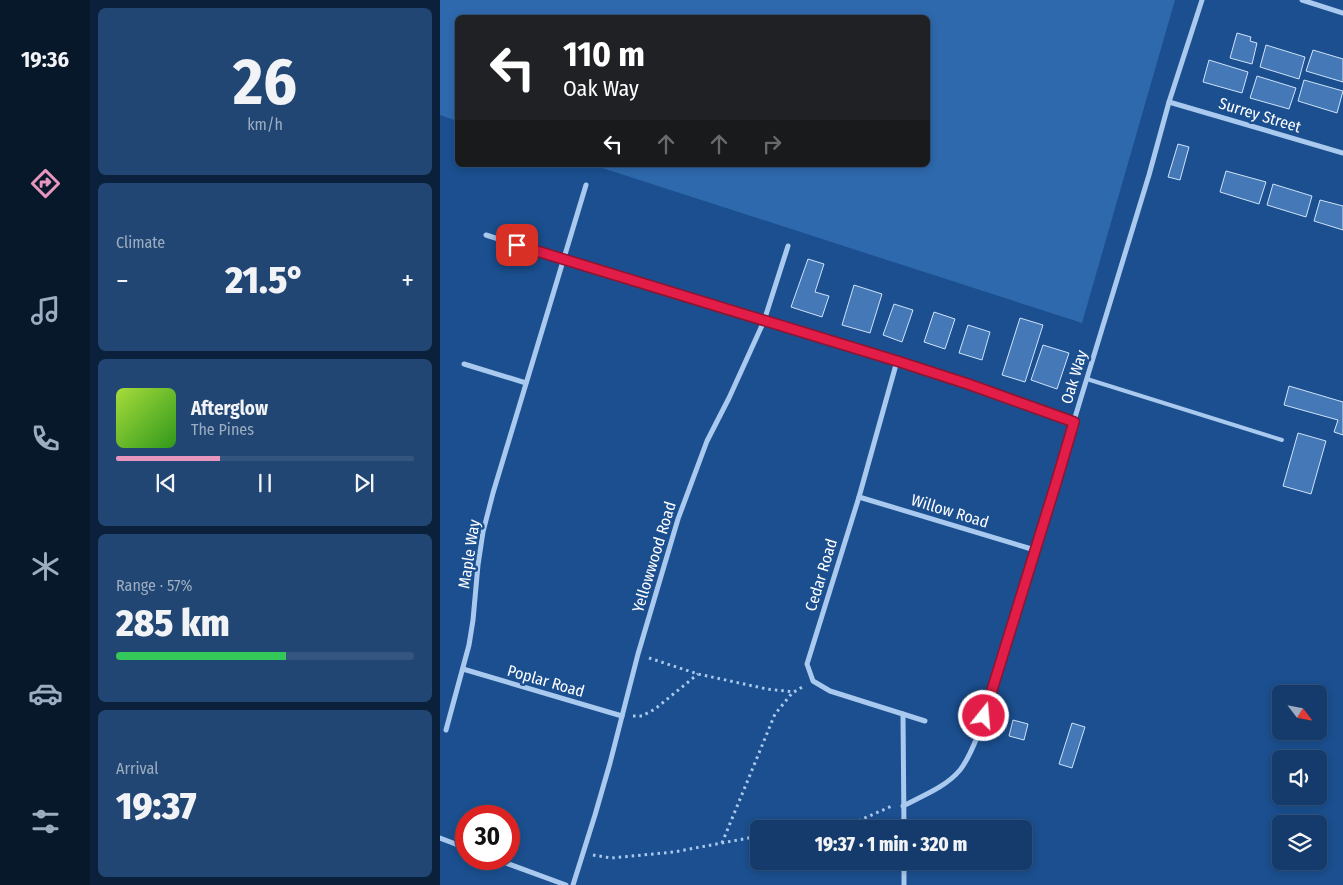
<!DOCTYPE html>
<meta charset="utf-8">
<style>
:root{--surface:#143b6b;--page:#214673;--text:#f1f3f6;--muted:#9dadc1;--line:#33557e;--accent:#e797bd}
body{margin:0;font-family:"Fira Sans Condensed",sans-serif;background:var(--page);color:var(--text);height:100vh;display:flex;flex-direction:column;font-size:19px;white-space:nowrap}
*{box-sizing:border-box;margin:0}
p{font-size:16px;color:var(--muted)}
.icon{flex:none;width:28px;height:28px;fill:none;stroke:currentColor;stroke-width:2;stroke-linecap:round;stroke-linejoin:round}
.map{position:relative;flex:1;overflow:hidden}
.panel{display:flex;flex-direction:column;gap:8px;padding:8px;background:#0b203b;width:350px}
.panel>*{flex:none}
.hud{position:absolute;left:15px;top:15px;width:475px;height:152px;border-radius:8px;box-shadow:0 2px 8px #0003,0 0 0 1px var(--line);background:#202124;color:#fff;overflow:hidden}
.needle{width:32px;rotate:122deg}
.tools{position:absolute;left:832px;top:685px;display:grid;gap:10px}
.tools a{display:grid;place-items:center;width:55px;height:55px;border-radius:8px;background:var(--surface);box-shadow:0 2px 8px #0003,0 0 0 1px var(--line);font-size:25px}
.speed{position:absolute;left:15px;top:805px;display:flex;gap:10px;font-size:25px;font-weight:700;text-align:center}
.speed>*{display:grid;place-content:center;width:65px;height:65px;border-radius:50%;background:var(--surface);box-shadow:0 2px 8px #0003,0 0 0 1px var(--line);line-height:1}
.speed .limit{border:8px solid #d22;background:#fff;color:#111}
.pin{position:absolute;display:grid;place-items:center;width:42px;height:42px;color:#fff;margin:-21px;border-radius:10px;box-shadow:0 2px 8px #0006}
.me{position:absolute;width:55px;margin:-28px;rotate:17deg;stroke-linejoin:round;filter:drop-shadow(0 0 4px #0008)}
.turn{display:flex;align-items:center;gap:18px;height:105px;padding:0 25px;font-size:22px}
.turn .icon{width:65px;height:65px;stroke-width:2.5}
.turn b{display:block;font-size:35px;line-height:42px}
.lanes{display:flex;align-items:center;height:48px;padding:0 25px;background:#0003;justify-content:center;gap:25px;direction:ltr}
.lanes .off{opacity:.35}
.big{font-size:38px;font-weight:800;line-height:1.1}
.panel .card{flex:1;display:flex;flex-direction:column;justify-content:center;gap:8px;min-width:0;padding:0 18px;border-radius:8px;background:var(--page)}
.panel .dial{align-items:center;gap:0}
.dial b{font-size:65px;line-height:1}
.song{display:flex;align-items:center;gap:15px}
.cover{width:60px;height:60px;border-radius:8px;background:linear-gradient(135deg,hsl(80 70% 55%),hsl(110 70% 35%))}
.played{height:5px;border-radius:2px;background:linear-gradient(90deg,var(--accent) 35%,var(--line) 35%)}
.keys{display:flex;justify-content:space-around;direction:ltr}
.heat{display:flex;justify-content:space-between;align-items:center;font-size:28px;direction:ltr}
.charge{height:8px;border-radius:4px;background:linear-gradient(90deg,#34c759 57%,var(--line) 0)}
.trip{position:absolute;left:310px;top:820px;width:282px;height:50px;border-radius:8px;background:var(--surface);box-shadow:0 2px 8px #0003,0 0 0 1px var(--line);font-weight:800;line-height:50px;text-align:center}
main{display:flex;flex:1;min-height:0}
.tab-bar{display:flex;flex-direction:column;width:90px;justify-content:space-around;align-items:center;background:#08182b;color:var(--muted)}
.tab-bar .icon{width:35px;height:35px}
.tab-bar .on{color:var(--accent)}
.tab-bar b{font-size:22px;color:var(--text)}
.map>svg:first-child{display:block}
.green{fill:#2e69ad}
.building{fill:#4478b7;stroke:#cfe3fa}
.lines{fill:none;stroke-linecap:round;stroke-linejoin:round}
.path{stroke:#a9c9ee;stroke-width:3;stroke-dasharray:2.5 4;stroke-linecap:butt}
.service{stroke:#a9c9ee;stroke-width:4}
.minor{stroke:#a9c9ee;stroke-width:5}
.route-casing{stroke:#92132f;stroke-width:12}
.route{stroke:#e11d48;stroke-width:9}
.labels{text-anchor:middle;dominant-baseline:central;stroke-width:5;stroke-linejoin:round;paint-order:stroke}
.street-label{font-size:16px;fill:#fff;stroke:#1b4f8f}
</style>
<main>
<nav class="tab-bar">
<b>19:36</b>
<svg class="icon on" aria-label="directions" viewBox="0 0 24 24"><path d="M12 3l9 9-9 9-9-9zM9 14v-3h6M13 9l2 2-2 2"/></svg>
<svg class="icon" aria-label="music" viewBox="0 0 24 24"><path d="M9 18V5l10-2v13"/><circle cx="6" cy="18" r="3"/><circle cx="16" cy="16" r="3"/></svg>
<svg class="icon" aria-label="phone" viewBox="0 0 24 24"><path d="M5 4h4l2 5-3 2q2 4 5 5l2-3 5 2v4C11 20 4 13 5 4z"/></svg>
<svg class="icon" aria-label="climate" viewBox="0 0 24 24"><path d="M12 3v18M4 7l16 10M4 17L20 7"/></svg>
<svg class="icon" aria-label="car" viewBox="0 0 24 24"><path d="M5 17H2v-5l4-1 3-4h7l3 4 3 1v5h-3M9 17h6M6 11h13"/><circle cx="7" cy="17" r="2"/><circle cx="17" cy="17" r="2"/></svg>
<svg class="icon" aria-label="filters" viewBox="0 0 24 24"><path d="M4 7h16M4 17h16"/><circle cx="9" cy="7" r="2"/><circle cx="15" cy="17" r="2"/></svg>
</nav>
<section class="panel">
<div class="card dial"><b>26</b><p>km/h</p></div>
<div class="card"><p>Climate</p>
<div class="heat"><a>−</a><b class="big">21.5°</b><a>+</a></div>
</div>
<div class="card">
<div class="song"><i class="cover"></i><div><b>Afterglow</b><p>The Pines</p></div></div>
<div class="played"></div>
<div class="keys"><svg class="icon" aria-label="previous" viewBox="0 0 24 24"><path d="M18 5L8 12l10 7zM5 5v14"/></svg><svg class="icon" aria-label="pause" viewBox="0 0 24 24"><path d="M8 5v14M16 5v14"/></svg><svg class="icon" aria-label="next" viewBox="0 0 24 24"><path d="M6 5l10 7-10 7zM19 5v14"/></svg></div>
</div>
<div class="card"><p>Range · 57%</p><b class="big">285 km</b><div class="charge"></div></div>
<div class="card"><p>Arrival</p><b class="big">19:37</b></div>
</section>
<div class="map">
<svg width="903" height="885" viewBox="0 0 903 885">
<rect width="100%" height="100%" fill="#1b4f8f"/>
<!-- green -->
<polygon class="green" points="0,0 735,0 642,323 153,165 488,165 488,18 18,18 17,121 0,115"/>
<!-- building -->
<g class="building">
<polygon points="797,33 811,37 810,41 817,43 812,64 790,58"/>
<polygon points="826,45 865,57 859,79 820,67"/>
<polygon points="873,50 903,59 903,82 866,71"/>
<polygon points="769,60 808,72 802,93 763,82"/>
<polygon points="817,76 856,88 849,109 810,98"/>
<polygon points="864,80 903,91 897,113 858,101"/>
<polygon points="738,144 749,147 740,180 728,177"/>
<polygon points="786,171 826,182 819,204 780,192"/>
<polygon points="833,184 872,196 866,217 827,205"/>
<polygon points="880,200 903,206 903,230 874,221"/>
<polygon points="368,259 384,264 375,292 389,296 382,317 351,307"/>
<polygon points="414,285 442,294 430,333 402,325"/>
<polygon points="454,304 473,310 462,342 443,335"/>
<polygon points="494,312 515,319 505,349 484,342"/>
<polygon points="580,318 603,325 585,382 562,375"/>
<polygon points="528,325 550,332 542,360 519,353"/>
<polygon points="603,345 629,353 617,389 591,380"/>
<polygon points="849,386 903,402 903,435 894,432 898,420 844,405"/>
<polygon points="858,433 886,441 871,494 843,486"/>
<polygon points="573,720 588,724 584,740 569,736"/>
<polygon points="632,723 645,727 632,768 619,764"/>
</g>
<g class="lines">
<!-- path -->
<g class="path">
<polyline points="209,658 258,674 327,689 354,692 364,686"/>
<polyline points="193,716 202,716 215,709 258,674"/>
<polyline points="374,829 409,825 452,806"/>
<polyline points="282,843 335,714 353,692"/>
<polyline points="153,855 171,858 234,852 319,836"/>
</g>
<!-- service -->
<polyline class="service" points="647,379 842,440"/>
<!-- minor -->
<g class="minor">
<polyline points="862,0 903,13"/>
<polyline points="729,102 903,153"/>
<path d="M46,235C206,286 367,331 527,384C562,396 598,409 634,422"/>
<polyline points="457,361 419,497 367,664 373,681 390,691 485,721"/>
<polyline points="24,364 86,383"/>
<polyline points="419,497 595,550"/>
<polyline points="23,669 182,716"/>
<polyline points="463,714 464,829"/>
<polyline points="6,730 29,645 33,620 38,565 43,532 53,493 146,185"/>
<path d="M463,806C482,796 506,787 520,770C528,760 533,747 538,735L709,175L729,102L762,0"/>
<polyline points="0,838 26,848"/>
<polyline points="55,859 126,885"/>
<polyline points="464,861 464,885"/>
<polyline points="133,885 155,815 170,763 198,654 238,519 267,441 289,398 324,321 348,246"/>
</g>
</g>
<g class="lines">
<defs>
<polyline id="route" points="77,245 457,361 528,384 634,422 616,483 544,716"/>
</defs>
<!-- route casing -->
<use href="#route" class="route-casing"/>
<!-- route -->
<use href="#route" class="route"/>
</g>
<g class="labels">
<!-- street labels -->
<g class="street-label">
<text transform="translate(820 115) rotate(17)">Surrey Street</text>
<text transform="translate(634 377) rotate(-73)">Oak Way</text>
<text transform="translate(510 511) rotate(17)">Willow Road</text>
<text transform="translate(29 554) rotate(-81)">Maple Way</text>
<text transform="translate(214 557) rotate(-73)">Yellowwood Road</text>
<text transform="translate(381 575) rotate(-73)">Cedar Road</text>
<text transform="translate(106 681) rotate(16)">Poplar Road</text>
</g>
</g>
</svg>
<div class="tools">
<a><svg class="needle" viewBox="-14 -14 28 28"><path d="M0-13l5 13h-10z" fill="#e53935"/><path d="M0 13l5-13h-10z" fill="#9dadc1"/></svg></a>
<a><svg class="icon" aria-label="sound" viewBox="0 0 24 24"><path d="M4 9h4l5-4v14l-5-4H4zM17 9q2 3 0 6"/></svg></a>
<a><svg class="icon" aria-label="layers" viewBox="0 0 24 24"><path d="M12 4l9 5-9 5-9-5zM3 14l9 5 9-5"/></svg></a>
</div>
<div class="speed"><div class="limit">30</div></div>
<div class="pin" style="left:77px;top:245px;background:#d93025"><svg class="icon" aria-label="arrive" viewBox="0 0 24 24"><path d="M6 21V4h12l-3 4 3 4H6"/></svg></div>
<svg class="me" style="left:544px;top:716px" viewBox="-20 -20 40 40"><circle r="17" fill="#e11d48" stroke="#fff" stroke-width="3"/><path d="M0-11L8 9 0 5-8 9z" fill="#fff"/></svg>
<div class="trip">19:37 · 1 min · 320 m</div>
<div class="hud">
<div class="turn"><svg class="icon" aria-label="left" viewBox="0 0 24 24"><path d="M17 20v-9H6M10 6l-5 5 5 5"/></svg><div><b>110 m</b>Oak Way</div></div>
<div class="lanes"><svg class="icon" aria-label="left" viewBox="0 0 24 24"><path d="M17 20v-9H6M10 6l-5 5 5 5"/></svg><svg class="icon off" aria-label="ahead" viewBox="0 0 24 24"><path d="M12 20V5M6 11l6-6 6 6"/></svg><svg class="icon off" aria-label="ahead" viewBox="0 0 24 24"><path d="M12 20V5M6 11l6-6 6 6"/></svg><svg class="icon off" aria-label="right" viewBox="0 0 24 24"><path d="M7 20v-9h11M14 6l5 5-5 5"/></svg></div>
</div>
</div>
</main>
